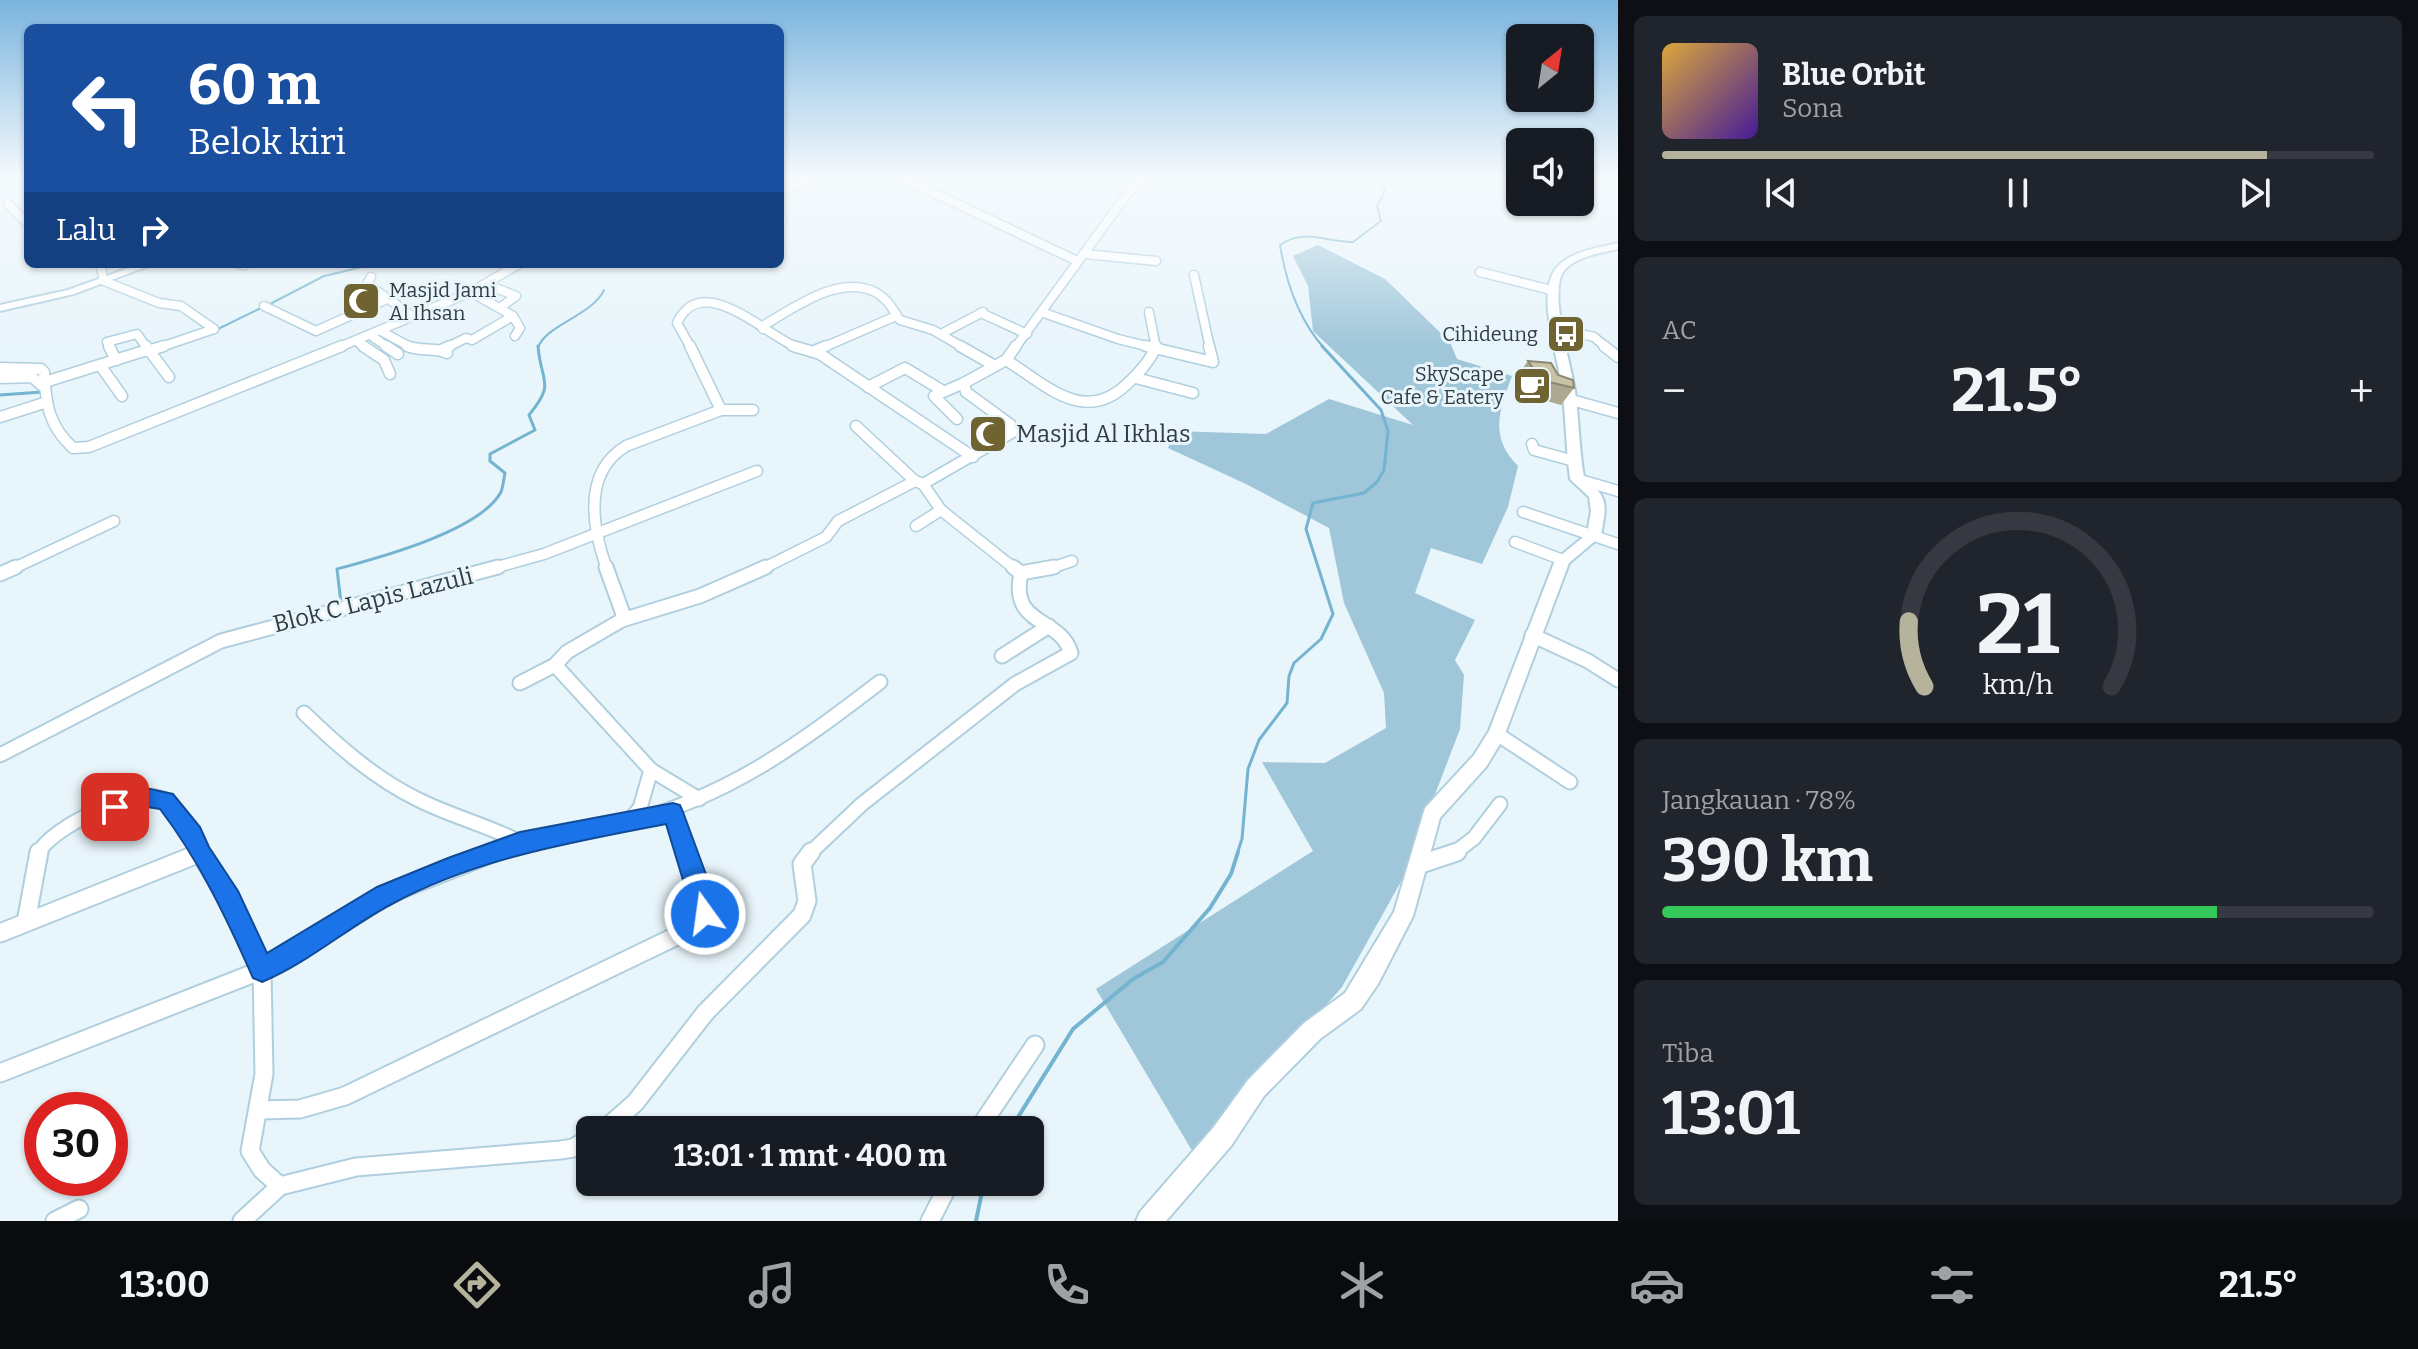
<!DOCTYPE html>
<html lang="id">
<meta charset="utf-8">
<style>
:root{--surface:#171b24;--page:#20242c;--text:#f1f3f6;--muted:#9ea1a6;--line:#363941;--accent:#b6b39d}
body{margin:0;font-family:Bitter,serif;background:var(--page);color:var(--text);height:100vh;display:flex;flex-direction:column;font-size:30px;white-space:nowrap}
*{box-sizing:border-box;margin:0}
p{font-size:26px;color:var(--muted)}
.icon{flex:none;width:44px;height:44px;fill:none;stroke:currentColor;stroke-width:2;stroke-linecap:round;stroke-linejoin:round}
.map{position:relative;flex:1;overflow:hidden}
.drawer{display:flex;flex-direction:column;gap:16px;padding:16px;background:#0d0f14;width:800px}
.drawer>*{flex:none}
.banner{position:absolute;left:24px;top:24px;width:760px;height:244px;border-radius:12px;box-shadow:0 2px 6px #0004;background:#1a4fa0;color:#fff;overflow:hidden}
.needle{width:52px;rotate:30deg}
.buttons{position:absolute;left:1506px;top:24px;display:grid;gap:16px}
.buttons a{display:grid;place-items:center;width:88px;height:88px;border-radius:12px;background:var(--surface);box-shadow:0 2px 6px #0004;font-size:40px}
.speed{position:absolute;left:24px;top:1092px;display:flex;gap:16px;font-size:40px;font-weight:700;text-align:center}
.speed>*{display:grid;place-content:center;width:104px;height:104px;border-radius:50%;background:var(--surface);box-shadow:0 2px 6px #0004;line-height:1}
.speed .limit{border:12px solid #d22;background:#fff;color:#111}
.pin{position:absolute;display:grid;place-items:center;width:68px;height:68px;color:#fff;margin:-34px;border-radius:16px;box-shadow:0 4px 12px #0006}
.me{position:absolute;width:88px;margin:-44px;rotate:346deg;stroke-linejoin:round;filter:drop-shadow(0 0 6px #0008)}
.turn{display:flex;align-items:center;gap:28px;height:168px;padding:0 32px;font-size:36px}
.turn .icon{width:104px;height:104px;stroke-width:2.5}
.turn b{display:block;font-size:56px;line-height:68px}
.then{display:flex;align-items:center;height:76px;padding:0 32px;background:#0003;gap:16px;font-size:30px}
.big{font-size:60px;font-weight:700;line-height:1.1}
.drawer .card{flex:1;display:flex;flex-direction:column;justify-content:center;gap:12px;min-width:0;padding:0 28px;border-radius:12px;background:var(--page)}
.drawer .dial{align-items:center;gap:0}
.dial svg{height:208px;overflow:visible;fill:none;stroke:var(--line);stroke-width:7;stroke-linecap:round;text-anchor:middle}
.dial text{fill:var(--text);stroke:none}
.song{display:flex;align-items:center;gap:24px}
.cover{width:96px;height:96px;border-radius:12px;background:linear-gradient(135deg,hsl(40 70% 55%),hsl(260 70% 35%))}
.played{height:8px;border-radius:4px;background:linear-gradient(90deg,var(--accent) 85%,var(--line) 85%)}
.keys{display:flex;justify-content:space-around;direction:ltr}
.heat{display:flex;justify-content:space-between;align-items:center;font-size:44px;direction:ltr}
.charge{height:12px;border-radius:6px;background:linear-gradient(90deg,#34c759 78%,var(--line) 0)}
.trip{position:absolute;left:576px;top:1116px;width:468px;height:80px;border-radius:12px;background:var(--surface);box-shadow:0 2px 6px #0004;font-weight:700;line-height:80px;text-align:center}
.tab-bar{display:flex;height:128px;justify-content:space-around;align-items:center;background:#090b0e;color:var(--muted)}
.tab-bar .icon{width:56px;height:56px}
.tab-bar .selected{color:var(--accent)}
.tab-bar b{font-size:36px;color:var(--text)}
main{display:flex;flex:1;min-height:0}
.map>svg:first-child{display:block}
.green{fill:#9fc6d9}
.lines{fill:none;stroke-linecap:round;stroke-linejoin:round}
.stream-far2{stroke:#75b4d0;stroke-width:2}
.stream-far1{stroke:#75b4d0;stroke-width:3}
.stream{stroke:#75b4d0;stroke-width:4}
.minor-far3-casing{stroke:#b0cfde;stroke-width:11}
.minor-far2-casing{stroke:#b0cfde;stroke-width:13}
.minor-far1-casing{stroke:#b0cfde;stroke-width:17}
.minor-casing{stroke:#b0cfde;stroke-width:21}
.tertiary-casing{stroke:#b0cfde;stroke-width:4}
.secondary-casing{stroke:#b0cfde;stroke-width:4}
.minor-far3{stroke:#fff;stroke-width:8}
.minor-far2{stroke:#fff;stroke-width:10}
.minor-far1{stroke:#fff;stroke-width:13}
.minor{stroke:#fff;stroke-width:17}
.tertiary{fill:#fff;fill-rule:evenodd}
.secondary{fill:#fff;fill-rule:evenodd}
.wall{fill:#ada88f}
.building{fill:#c9c3a6;stroke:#8d8874;stroke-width:2}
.route{fill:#1a73e8;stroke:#114b97;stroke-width:2}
.labels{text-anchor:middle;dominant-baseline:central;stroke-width:6;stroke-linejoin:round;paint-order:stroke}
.far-poi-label{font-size:20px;fill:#303d43;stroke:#e8f5fb;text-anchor:end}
.poi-label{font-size:24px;fill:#303d43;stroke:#e8f5fb;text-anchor:start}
.street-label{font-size:24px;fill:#303d43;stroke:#e8f5fb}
</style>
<main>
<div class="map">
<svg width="1618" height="1221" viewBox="0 0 1618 1221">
<rect width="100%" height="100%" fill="#e8f5fb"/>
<!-- green -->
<path class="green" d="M1318,245L1385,279L1450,342L1457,359L1512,376C1499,411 1489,437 1518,466L1508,507L1482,564L1431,548L1415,593L1475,620L1455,660L1464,675L1460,729L1403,878L1342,987L1194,1154L1096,989L1313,851L1262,762L1325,763L1386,728L1384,693L1344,603L1329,528L1248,485L1168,448L1174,431L1266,434L1329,399L1413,425L1313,331L1308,286L1293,256Z"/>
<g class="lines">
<!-- stream-far2 -->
<g class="stream-far2">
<polyline points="268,305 324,276 375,264"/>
<polyline points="214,331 261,308"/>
<path d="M538,348C545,325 592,316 604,290"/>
<path d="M1324,348C1299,320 1286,282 1280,245C1303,228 1327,242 1353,242L1381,221L1377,206L1385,191L1376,176"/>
</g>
<!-- stream-far1 -->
<g class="stream-far1">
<polyline points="0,395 42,392"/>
<path d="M341,603L337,569C378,558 480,531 501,492C503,487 504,478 505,473L490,461V454L535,430L529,415C556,382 541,384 538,346"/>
<polyline points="1237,854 1242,839 1248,769 1259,740 1287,703 1289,676 1294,663 1321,639 1333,614 1306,529 1313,503 1364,493 1377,482 1384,470 1388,431 1381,410 1322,346"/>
</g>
<!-- stream -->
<g class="stream">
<polyline points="1010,1130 1073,1029 1133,979 1163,962 1210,908 1231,874 1238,852"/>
<polyline points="976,1221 984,1182"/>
</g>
<defs>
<g id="minor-far3">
<polyline points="899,176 1077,261"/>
<polyline points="0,179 11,176"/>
<polyline points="780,192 820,176"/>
<polyline points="8,204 28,224"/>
<polyline points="1085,254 1156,261"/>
<polyline points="100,264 104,281 159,303 181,306 214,329"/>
<polyline points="238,264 244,265"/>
<polyline points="1480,272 1555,291"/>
<polyline points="1194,275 1210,348"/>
<polyline points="371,277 367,284 414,317"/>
<polyline points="486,284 516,296 501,307"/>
<polyline points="471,292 513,316 520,328 515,336"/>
<polyline points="264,306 316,331 387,299"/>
<polyline points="1149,312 1156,348"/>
<polyline points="981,313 1027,334"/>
<polyline points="1044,313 1118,339 1154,348"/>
<path d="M763,329L764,325C794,308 839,274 875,292C887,298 893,310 900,320L933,330L964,348"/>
<polyline points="1558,329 1594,337 1607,348"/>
<polyline points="381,331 412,348"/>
<polyline points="941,334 983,312"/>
<polyline points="370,335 389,348"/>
<polyline points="356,341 366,348"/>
<polyline points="110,348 107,342 137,334 147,348"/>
<polyline points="158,348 214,329"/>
<polyline points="337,348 471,292 519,264"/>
<polyline points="446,348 466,338 472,340 513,316"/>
<path d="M691,348L677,323C702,270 764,334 798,348"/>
<polyline points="822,348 896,316"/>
<polyline points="1015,348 1128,193 1146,176"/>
</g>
<g id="minor-far2">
<polyline points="109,346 116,360"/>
<polyline points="146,346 169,377"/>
<polyline points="363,346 384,360 390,374"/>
<polyline points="386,346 398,354"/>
<path d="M407,346C421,352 436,347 447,353"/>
<polyline points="793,346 820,354 973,457"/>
<polyline points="960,346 995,366"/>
<polyline points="1146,346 1213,362 1209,346"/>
<polyline points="1604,346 1618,357"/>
<polyline points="441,350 450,346"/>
<polyline points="148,351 164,346"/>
<polyline points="814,351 826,346"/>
<path d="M1006,360C1045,384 1083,425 1126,385C1137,375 1151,360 1156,346"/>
<polyline points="100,365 122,396"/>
<path d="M0,368L41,369L44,372C46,404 48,425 73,448L89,447L342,346"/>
<polyline points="0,378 32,377 45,388"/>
<polyline points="1136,378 1193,393"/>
<polyline points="45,382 147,350"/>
<polyline points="868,387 905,368 943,391"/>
<polyline points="1568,399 1618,413"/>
<polyline points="721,410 753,410"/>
<polyline points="0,417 44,403"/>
<polyline points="957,419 934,396 964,383"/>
<polyline points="856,426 915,481"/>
<polyline points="1532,444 1534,450 1574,461"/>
<polyline points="1577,479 1618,491"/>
<polyline points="1523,512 1618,544"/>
<polyline points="916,526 941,510"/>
<polyline points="1515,542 1563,560"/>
<polyline points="12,569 114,521"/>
<polyline points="490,569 544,554 757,471"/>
<path d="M607,569C592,527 582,473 626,446L721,410L690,346"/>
<polyline points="762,569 826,537 838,521 915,481 923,484"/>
<polyline points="1015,569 941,510 923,484 1013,432 1011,425 966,392 964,383 1006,360 1016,346"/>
<polyline points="1048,569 1072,561"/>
</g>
<g id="minor-far1">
<polyline points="1021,573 1054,567"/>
<polyline points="0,574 16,567"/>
<polyline points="622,620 700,596 766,567"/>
<polyline points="1532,635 1588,661 1618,680"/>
<polyline points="1002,656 1049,626"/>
<polyline points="520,683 555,665 567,652 622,620 623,614 606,567"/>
<path d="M304,713C338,746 374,778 417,799C450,816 487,825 520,842"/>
<polyline points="1497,734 1570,782"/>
<polyline points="0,755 221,641 498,567"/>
<polyline points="651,770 699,799"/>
<polyline points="673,812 687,854"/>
<path d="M627,823C731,795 796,746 880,682"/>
<path d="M38,854C49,828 141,783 166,801C182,812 193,837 200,854"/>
<polyline points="490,854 520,842 627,823 640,808 651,770 555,665"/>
<path d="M809,854L862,804L1015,684L1071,653C1060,616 1009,627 1021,573L1013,567"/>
<polyline points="1453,854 1474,838 1500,804"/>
</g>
<g id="minor">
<polyline points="199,852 230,899 262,970 264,1074 250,1151 262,1170 280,1186"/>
<polyline points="1418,865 1457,852"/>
<polyline points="26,922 39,852"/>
<polyline points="0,933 200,853"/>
<polyline points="0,1073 262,970 386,895 495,852"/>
<path d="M260,1110L300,1109L345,1096L693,928C716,908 695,876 687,852"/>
<polyline points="604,1130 635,1103 705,1013 802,915 807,901 802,864 811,852"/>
<polyline points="978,1130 1035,1045"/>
<polyline points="55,1221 79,1209"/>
<polyline points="242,1221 280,1186 356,1167 561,1150 573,1148 590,1138"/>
<polyline points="930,1221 950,1182"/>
</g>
<polygon id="tertiary" points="140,264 154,264 74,294 0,311 0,305 68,290"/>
<path id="secondary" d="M1618,243V249C1601,253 1571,257 1562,274C1550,297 1571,364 1575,391C1579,419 1579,448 1584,477C1610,499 1606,504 1601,536L1569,563L1503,739L1486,767L1440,818L1413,916L1378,984L1361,1009L1320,1039L1264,1096L1231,1146L1166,1221H1136L1140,1212L1213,1128L1248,1080L1304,1023L1345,993L1394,912L1425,808L1474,755L1489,731L1555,560L1587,534L1591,511L1589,497L1570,479C1566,449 1566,418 1562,387C1558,358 1538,299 1553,273C1564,252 1597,248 1618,243Z"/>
</defs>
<!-- minor-far3 casing -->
<use href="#minor-far3" class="minor-far3-casing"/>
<!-- minor-far2 casing -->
<use href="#minor-far2" class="minor-far2-casing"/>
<!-- minor-far1 casing -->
<use href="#minor-far1" class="minor-far1-casing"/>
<!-- minor casing -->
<use href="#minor" class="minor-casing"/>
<!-- tertiary casing -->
<use href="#tertiary" class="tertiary-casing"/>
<!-- secondary casing -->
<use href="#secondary" class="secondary-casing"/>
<!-- minor-far3 -->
<use href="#minor-far3" class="minor-far3"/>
<!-- minor-far2 -->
<use href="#minor-far2" class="minor-far2"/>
<!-- minor-far1 -->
<use href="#minor-far1" class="minor-far1"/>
<!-- minor -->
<use href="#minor" class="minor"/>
<!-- tertiary -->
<use href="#tertiary" class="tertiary"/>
<!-- secondary -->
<use href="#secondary" class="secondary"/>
</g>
<!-- wall -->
<polygon class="wall" points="1528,361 1558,375 1574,388 1561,405 1529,396 1516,377"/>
<!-- building -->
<polygon class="building" points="1528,361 1551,363 1558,375 1573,380 1574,388 1541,380"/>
<!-- sky -->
<linearGradient id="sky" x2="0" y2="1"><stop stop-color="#7ab4de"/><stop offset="0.51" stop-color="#f5fafd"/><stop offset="1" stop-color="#f5fafd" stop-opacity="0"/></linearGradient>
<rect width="1618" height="347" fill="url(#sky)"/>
<!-- route -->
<path class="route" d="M141,787L173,794L200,827L209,847L238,891L267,953L377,887L448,858L520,832L673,803L680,805L683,812L718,907L713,923L705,926L696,923L666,824C573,842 477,858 392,904C348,927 308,963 262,982L253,978C227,919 199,860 160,809L141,806L115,816L108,814L105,807L108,800Z"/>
<!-- icons -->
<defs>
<symbol id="mosque-square" viewBox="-11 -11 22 22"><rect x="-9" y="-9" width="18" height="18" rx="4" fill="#6f6431" stroke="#e8f5fb"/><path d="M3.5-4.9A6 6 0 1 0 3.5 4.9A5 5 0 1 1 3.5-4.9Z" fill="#fff"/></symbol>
<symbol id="bus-square" viewBox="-11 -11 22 22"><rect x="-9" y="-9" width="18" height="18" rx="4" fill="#6f6431" stroke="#e8f5fb"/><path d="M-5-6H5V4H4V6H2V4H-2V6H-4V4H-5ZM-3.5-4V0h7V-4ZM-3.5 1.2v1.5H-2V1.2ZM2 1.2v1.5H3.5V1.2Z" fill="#fff"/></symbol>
<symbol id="cafe-square" viewBox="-11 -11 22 22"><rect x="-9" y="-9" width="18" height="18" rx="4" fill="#6f6431" stroke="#e8f5fb"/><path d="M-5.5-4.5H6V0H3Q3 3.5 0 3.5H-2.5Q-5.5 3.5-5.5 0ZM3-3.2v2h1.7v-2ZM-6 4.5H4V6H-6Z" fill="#fff"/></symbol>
</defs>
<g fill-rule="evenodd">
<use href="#mosque-square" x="339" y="279" width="44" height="44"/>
<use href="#bus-square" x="1544" y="312" width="44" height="44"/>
<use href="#cafe-square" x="1510" y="364" width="44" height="44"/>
<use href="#mosque-square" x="966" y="412" width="44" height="44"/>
</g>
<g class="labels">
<!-- far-poi labels -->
<g class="far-poi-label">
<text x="389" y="290" text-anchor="start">Masjid Jami<tspan x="389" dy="23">Al Ihsan</tspan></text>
<text x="1538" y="334">Cihideung</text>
<text x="1504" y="374">SkyScape<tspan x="1504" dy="23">Cafe &amp; Eatery</tspan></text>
</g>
<!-- poi labels -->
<g class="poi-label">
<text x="1016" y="434">Masjid Al Ikhlas</text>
</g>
<!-- street labels -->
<g class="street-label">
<text transform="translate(373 600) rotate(-14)">Blok C Lapis Lazuli</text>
</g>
</g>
</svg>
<div class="buttons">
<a><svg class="needle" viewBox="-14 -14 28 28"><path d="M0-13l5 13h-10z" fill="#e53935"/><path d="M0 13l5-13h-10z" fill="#9ea1a6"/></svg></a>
<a><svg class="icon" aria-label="sound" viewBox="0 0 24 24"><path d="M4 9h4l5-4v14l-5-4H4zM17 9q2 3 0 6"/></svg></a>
</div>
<div class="speed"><div class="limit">30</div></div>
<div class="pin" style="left:115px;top:807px;background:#d93025"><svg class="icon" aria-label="arrive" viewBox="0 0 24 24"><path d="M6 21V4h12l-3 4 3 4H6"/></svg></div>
<svg class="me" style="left:705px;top:914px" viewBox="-20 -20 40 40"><circle r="17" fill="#1a73e8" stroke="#fff" stroke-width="3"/><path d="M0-11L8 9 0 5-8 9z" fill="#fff"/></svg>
<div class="trip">13:01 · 1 mnt · 400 m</div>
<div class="banner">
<div class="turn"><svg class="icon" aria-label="left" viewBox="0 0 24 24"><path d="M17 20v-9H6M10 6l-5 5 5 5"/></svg><div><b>60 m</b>Belok kiri</div></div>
<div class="then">Lalu<svg class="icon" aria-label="right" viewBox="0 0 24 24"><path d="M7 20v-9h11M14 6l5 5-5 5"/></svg></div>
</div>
</div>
<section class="drawer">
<div class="card">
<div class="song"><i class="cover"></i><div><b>Blue Orbit</b><p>Sona</p></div></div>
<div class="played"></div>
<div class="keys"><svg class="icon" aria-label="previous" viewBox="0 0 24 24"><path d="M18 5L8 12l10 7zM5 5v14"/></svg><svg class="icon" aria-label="pause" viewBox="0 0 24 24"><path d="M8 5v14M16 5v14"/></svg><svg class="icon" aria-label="next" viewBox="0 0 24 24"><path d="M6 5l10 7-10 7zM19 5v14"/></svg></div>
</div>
<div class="card"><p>AC</p>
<div class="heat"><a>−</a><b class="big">21.5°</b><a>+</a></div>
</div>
<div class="card dial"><svg viewBox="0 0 100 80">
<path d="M14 69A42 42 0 1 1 86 69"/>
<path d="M14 69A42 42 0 0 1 8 44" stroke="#b6b39d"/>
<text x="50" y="56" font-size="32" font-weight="700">21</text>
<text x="50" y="72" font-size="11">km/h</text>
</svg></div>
<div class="card"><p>Jangkauan · 78%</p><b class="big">390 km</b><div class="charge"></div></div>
<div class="card"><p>Tiba</p><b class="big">13:01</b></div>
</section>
</main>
<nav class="tab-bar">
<b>13:00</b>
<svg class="icon selected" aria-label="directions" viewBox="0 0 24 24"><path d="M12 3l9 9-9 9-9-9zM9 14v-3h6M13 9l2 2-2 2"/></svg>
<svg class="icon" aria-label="music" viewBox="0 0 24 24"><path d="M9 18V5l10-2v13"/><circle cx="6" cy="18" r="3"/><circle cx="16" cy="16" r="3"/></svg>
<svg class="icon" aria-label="phone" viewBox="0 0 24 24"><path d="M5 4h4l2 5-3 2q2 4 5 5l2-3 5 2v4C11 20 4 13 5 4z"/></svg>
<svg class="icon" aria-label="climate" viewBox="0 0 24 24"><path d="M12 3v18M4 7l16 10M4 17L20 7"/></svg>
<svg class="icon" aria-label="car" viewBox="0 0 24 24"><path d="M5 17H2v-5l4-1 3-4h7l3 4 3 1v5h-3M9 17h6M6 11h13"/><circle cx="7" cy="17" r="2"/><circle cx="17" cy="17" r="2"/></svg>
<svg class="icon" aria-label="filters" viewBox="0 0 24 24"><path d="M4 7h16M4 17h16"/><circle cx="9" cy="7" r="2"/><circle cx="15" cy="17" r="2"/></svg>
<b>21.5°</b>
</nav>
